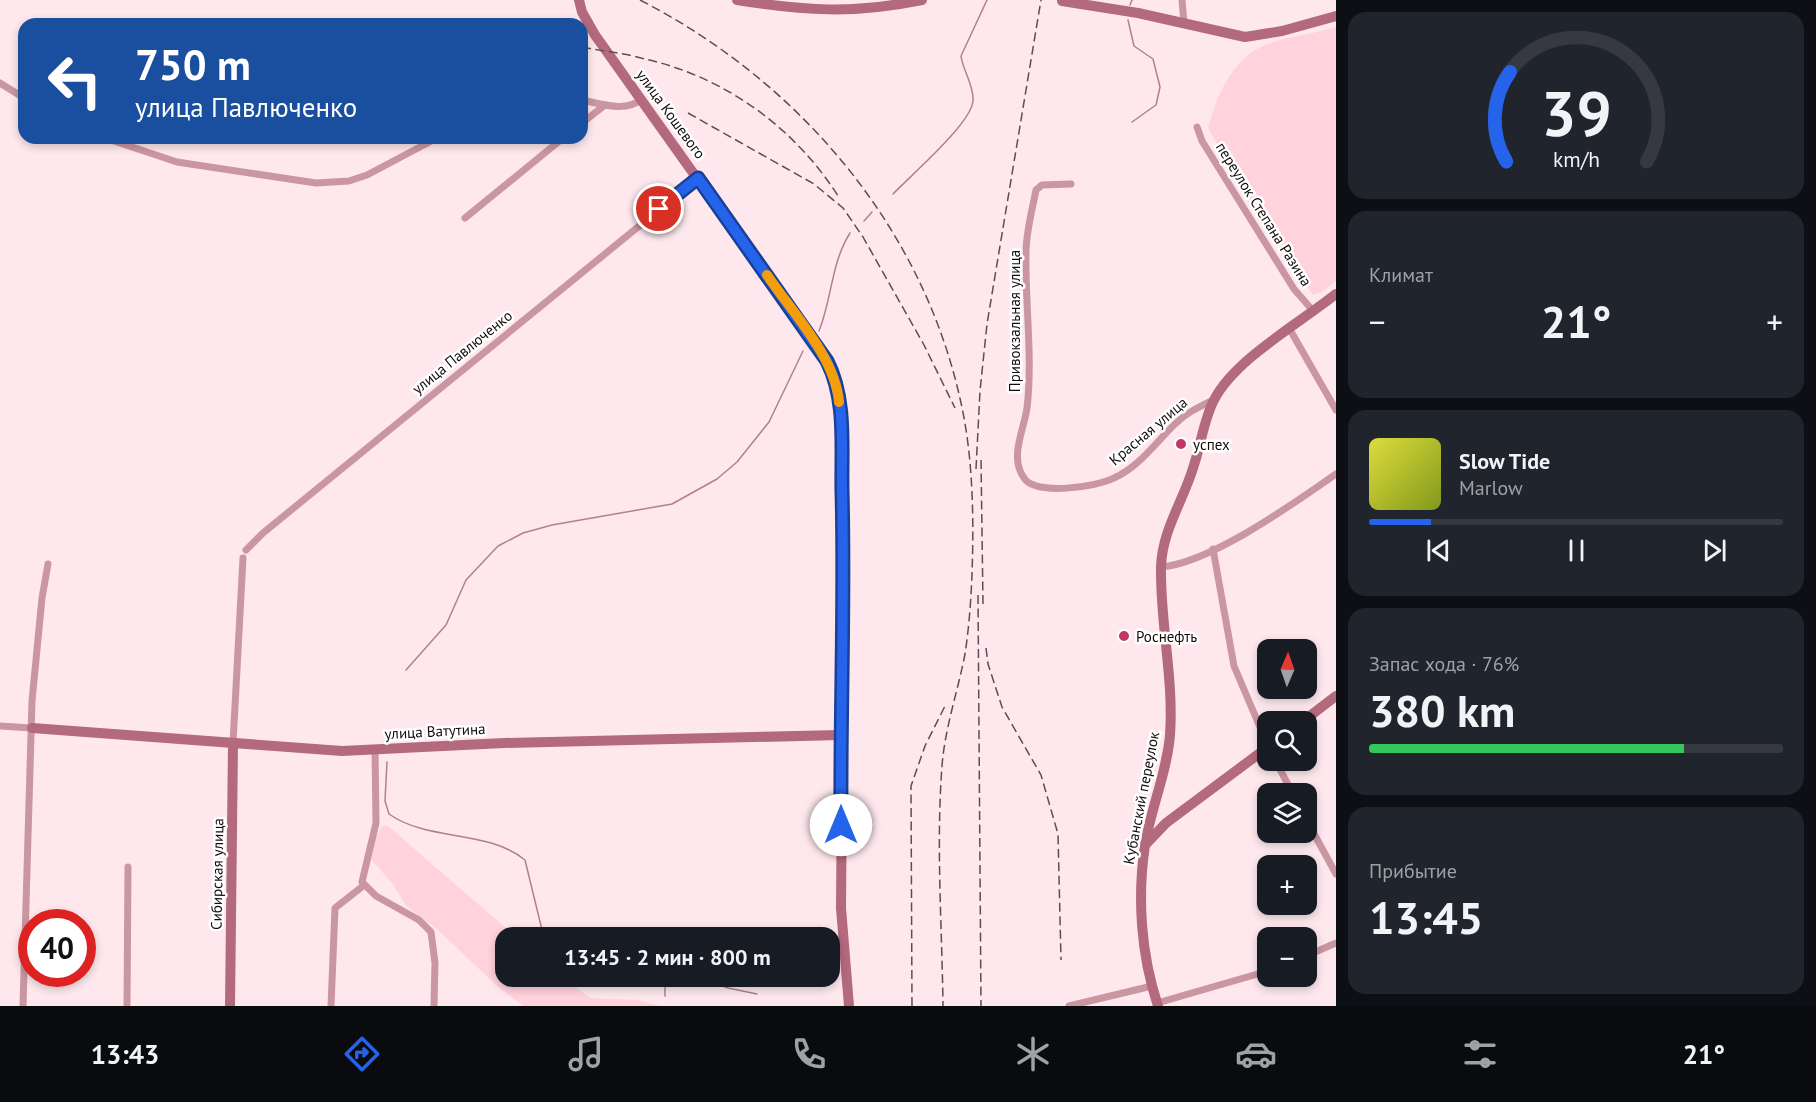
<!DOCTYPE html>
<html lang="ru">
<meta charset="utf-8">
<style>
:root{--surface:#171b24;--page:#20242c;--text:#f1f3f6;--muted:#9ea1a6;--line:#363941;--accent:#2563eb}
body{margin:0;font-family:"PT Sans",sans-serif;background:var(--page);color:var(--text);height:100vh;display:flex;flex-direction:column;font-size:22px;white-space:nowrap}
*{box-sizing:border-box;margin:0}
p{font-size:20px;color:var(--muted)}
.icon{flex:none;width:33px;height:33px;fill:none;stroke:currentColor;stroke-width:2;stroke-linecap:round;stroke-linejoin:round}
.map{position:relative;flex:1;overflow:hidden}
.panel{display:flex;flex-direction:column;gap:12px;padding:12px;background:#0d0f14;width:480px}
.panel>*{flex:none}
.top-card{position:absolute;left:18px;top:18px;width:570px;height:126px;border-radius:18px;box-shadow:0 3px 9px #0003;background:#1a4fa0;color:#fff;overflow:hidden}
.needle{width:39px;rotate:2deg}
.controls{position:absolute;left:1257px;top:639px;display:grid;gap:12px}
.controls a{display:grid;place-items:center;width:60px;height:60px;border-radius:12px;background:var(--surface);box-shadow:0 3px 9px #0003;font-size:30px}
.speed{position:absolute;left:18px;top:909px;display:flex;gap:12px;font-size:30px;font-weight:700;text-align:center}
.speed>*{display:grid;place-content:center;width:78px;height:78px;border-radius:50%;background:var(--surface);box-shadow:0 3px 9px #0003;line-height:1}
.speed .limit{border:9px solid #d22;background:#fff;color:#111}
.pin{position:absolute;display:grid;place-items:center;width:51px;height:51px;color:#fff;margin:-26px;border:3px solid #fff;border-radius:50%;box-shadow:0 2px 6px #0007}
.me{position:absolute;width:66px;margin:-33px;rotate:0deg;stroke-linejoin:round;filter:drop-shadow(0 0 4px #0008)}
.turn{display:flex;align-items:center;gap:21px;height:126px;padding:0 18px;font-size:27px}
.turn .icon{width:78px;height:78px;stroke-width:2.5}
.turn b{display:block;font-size:42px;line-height:51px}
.big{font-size:45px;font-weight:600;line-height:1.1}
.panel .card{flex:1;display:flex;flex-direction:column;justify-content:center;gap:9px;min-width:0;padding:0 21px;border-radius:18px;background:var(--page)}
.panel .dial{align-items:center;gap:0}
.dial svg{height:156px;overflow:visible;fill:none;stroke:var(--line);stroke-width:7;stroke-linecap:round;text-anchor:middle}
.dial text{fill:var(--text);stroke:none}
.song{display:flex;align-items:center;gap:18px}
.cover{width:72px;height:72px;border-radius:9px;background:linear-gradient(135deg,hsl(60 70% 55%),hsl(70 70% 35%))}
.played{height:6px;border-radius:3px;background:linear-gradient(90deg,var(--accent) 15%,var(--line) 15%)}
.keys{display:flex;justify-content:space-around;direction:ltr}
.heat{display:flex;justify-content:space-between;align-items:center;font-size:33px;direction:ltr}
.charge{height:9px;border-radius:4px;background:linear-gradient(90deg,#34c759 76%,var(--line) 0)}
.trip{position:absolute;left:495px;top:927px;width:345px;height:60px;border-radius:18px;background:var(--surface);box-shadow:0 3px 9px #0003;font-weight:600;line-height:60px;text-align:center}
.tabs{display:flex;height:96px;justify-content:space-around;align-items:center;background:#090b0e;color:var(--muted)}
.tabs .icon{width:42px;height:42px}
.tabs .active{color:var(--accent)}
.tabs b{font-size:27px;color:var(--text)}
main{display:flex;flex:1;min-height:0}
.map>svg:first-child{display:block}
.green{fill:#ffd2dc}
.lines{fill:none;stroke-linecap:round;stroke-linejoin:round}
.stream{stroke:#b2808b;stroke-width:1.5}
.street{stroke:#ca96a2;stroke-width:7}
.secondary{stroke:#b46a7d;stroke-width:10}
.rail{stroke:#5a4f52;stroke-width:1.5;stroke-dasharray:9 4.5;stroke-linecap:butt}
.route-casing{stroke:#184099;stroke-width:15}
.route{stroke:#2563eb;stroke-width:10}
.slow{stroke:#f59e0b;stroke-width:10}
.poi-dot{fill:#c13567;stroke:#fff;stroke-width:2}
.labels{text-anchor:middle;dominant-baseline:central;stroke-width:5;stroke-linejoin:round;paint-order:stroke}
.street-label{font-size:15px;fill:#110b0c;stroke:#fff}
.poi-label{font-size:15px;fill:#110b0c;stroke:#fff;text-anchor:start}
</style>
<main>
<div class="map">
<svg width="1336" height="1006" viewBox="0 0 1336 1006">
<rect width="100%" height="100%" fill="#fee8ed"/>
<!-- green -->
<g class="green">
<path d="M1336,27V281L1322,292L1313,295L1241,186L1208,128C1217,95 1233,56 1268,44C1289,36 1314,34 1336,27Z"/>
<polygon points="382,826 388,826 516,937 506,938 506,976 562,977 590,998 638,1000 660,1006 523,1006 495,984 436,928 407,907 392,883 370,858 375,839"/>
</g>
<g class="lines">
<!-- stream -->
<g class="stream">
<polyline points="1130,5 1132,0"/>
<polyline points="1128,20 1134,46 1153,59 1160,87 1156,105 1132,122"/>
<path d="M893,194C910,176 971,124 973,101C974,85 963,71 961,56L987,0"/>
<polyline points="864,221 872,212"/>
<path d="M819,331C832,299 831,263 850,233"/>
<polyline points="406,670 446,625 466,580 498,546 523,533 552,525 672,504 717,479 737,462 769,422 803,351"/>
<path d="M387,762L385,801L389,814C429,842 487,829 525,860L544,938"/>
<polyline points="695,976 728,988 757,994"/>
<polyline points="665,996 665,976"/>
</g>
<!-- street -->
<g class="street">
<polyline points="1182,0 1184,23"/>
<polyline points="0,83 24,98"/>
<path d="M582,100C602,104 625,113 642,99"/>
<polyline points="582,123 605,105"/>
<polyline points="1197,127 1202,141 1294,289 1314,312"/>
<polyline points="105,138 177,162 316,183 349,181 367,175 437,138"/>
<path d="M1071,184L1042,185L1036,190C1032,211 1026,232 1026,253C1025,304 1033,357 1027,408C1024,430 1009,457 1024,478C1035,496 1097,487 1114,478C1139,467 1156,442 1175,424C1186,413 1199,407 1213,400"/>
<polyline points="465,218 563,138"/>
<polyline points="1289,328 1336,410"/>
<polyline points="1213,549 1234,666 1268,746"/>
<polyline points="246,550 263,533 698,178"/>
<path d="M1161,567C1211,563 1294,503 1336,474"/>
<polyline points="0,726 32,728"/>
<polyline points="233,743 243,558"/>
<polyline points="375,749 376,823 362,882 376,896 419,920 431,932 435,963 434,1006"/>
<polyline points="1275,760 1293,794"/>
<polyline points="1306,819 1336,874"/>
<polyline points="1306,956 1336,943"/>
<polyline points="1157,1003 1268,971"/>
<polyline points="23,1006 32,701 42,598 48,564"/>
<polyline points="127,1006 128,867"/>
<polyline points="331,1006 335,908 363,886"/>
<polyline points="1069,1006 1152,986"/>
</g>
<!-- secondary -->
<g class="secondary">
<polyline points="579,0 582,12 595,35 827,361 837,384 841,417 844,542 841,908 849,1006"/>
<path d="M737,0C805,11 853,14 922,0"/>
<polyline points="1062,1 1138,13 1245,37 1282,31 1336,16"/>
<polyline points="1302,722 1336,696"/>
<polyline points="32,728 342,751 504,743 841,735"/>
<polyline points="1146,844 1166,823 1268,747"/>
<polyline points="230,1006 233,743"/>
<path d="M1158,1006C1141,955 1137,898 1145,845C1151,808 1167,772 1170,735C1174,679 1160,623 1161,567C1162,530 1184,500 1194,465C1201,444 1204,419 1214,400C1235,359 1300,323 1336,294"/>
</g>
<!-- rail -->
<g class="rail">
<path d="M640,0C798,81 923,226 961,403C973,457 974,518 972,574C971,600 969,628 965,654C958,691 945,727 942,766C936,845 942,926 943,1006"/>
<polyline points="412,23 419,24"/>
<path d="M582,47C602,51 622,53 641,58C724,76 795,127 840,199"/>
<polyline points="688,113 814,184 843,208 863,237 924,345 955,408"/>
<polyline points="981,460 983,604"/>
<polyline points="976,469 980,391 987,324 1041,0"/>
<polyline points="978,595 981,1006"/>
<polyline points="986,648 988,664 1002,707 1041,775 1058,834 1061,960"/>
<polyline points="912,1006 911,786 925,746 946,704"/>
</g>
</g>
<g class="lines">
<defs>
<path id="route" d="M659,209L698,178L827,361C847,400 841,449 842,491C845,602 840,714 841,825"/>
</defs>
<!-- route casing -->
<use href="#route" class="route-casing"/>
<!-- route -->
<use href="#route" class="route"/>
<!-- slow -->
<path class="slow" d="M767,275C792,312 835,357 839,402"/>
</g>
<!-- markers -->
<g class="poi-dot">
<circle cx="1181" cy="444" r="6"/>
<circle cx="1124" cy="636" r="6"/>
</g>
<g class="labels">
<!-- street labels -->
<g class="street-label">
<text transform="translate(671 114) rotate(54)">улица Кошевого</text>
<text transform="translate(1264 214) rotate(58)">переулок Степана Разина</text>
<text transform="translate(1014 321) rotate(-90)">Привокзальная улица</text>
<text transform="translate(462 352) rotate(-39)">улица Павлюченко</text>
<text transform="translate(1148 431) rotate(-40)">Красная улица</text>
<text transform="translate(435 731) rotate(-3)">улица Ватутина</text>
<text transform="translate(1141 798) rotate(-79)">Кубанский переулок</text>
<text transform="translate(217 874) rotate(-89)">Сибирская улица</text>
</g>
<!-- poi labels -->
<g class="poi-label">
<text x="1193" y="444">успех</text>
<text x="1136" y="636">Роснефть</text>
</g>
</g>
</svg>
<div class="controls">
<a><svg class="needle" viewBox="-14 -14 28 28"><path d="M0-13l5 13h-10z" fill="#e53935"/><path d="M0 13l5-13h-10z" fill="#9ea1a6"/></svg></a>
<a><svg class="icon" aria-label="search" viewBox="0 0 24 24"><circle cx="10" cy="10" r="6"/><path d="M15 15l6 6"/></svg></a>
<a><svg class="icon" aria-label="layers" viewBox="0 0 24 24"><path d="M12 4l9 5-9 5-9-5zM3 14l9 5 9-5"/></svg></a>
<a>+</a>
<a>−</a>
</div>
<div class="speed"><div class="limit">40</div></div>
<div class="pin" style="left:659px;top:209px;background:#d93025"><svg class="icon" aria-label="arrive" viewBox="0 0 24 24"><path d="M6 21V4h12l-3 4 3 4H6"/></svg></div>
<svg class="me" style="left:841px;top:825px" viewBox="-20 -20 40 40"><circle r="19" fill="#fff"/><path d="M0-13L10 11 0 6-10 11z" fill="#2563eb"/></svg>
<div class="trip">13:45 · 2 мин · 800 m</div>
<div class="top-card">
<div class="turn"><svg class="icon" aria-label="left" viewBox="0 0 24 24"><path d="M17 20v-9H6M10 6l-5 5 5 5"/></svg><div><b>750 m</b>улица Павлюченко</div></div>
</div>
</div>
<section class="panel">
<div class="card dial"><svg viewBox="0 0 100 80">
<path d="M14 69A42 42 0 1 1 86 69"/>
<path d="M14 69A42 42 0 0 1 16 23" stroke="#2563eb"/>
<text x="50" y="56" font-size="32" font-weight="700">39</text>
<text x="50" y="72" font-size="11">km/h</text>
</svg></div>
<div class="card"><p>Климат</p>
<div class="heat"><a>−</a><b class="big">21°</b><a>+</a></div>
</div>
<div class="card">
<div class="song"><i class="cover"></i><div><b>Slow Tide</b><p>Marlow</p></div></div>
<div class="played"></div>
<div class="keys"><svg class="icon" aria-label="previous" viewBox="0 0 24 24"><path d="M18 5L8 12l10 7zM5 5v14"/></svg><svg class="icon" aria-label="pause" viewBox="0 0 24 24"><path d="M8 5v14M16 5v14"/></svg><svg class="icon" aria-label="next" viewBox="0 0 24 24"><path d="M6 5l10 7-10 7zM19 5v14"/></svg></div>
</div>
<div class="card"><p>Запас хода · 76%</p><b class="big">380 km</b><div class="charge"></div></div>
<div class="card"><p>Прибытие</p><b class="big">13:45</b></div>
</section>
</main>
<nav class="tabs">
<b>13:43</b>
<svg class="icon active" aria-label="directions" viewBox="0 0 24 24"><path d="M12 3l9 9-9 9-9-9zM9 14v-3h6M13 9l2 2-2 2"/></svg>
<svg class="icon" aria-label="music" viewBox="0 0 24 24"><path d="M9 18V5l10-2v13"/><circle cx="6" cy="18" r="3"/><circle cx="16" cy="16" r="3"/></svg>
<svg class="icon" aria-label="phone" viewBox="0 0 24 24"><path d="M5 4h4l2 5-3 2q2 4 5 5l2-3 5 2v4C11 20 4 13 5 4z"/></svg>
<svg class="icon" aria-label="climate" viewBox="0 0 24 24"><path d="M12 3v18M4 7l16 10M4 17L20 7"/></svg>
<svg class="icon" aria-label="car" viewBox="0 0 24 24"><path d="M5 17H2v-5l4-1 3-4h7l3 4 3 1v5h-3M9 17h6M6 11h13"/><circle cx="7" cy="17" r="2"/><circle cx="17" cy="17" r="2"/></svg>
<svg class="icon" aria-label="filters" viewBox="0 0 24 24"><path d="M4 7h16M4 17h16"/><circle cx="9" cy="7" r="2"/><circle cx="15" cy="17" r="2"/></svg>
<b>21°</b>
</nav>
